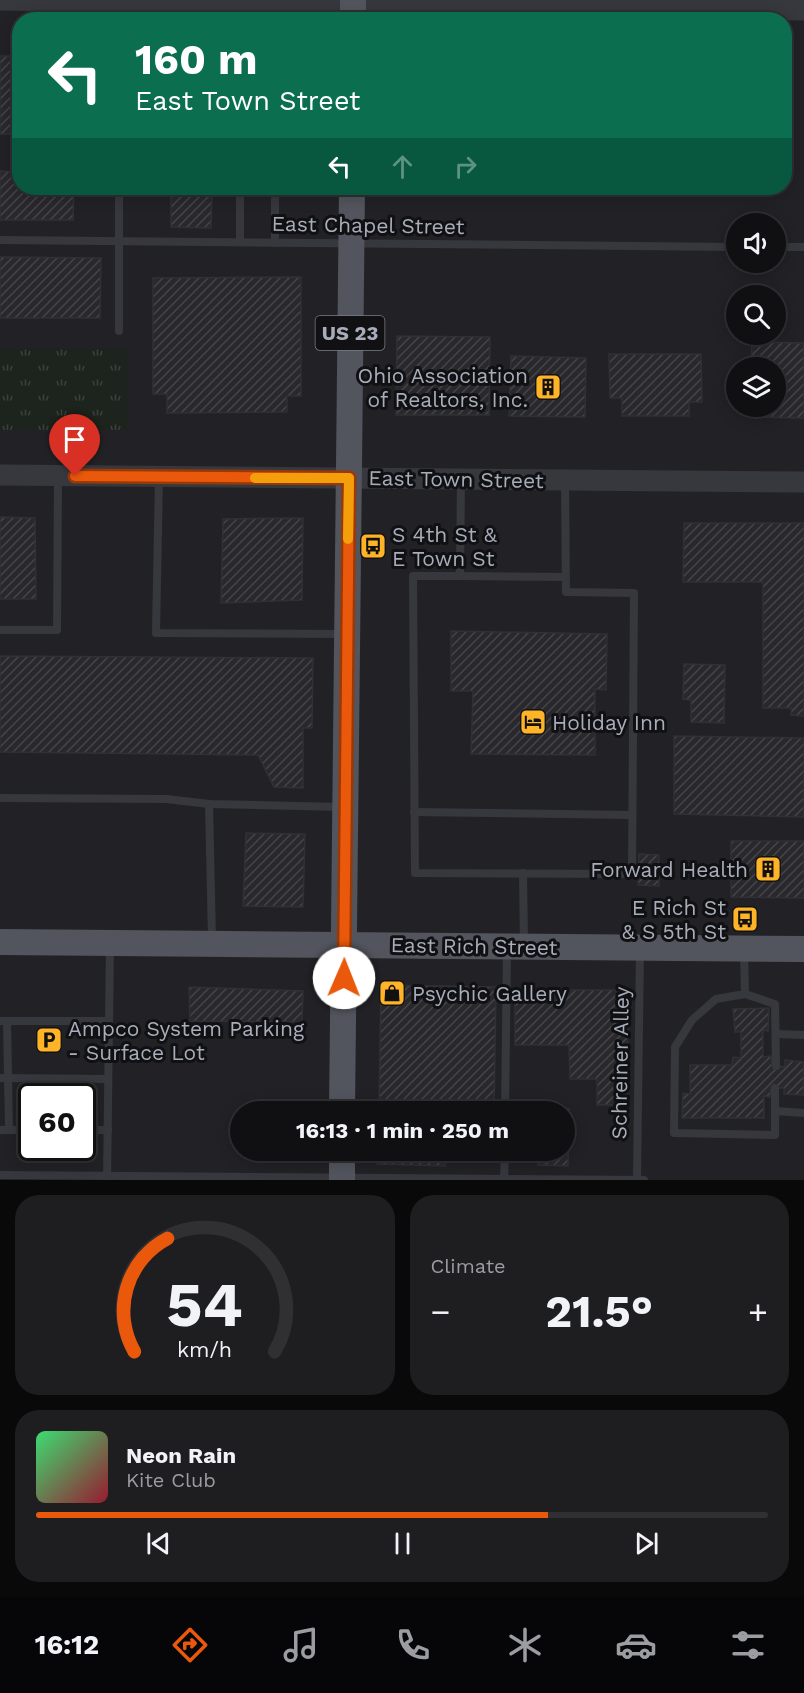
<!DOCTYPE html>
<meta charset="utf-8">
<style>
:root{--surface:#101013;--page:#1e1e21;--text:#f1f3f6;--muted:#9c9da0;--line:#303033;--accent:#ea580c}
body{margin:0;font-family:"Work Sans",sans-serif;background:var(--page);color:var(--text);height:100vh;display:flex;flex-direction:column;font-size:22px;white-space:nowrap}
*{box-sizing:border-box;margin:0}
p{font-size:20px;color:var(--muted)}
.icon{flex:none;width:33px;height:33px;fill:none;stroke:currentColor;stroke-width:2;stroke-linecap:round;stroke-linejoin:round}
.map{position:relative;height:1180px;overflow:hidden}
.sheet{display:flex;flex-direction:column;gap:15px;padding:15px;background:#09090a;flex:1}
.sheet>*{flex:none}
.top-card{position:absolute;left:12px;top:12px;width:780px;height:183px;border-radius:24px;box-shadow:0 3px 15px #0003,0 0 0 2px var(--line);background:#0b6e4f;color:#fff;overflow:hidden}
.tools{position:absolute;left:726px;top:213px;display:grid;gap:12px}
.tools a{display:grid;place-items:center;width:60px;height:60px;border-radius:50%;background:var(--surface);box-shadow:0 3px 15px #0003,0 0 0 2px var(--line);font-size:30px}
.speed{position:absolute;left:18px;top:1083px;display:flex;gap:12px;font-size:30px;font-weight:700;text-align:center}
.speed>*{display:grid;place-content:center;width:78px;height:78px;border-radius:50%;background:var(--surface);box-shadow:0 3px 15px #0003,0 0 0 2px var(--line);line-height:1}
.speed .limit{border:3px solid #111;border-radius:9px;background:#fff;color:#111}
.pin{position:absolute;display:grid;place-items:center;width:51px;height:51px;color:#fff;margin:-62px -26px;border-radius:50% 50% 50% 0;rotate:-45deg;box-shadow:0 0 6px #0007}
.pin .icon{rotate:45deg}
.me{position:absolute;width:66px;margin:-33px;rotate:1deg;stroke-linejoin:round;filter:drop-shadow(0 0 4px #0008)}
.turn{display:flex;align-items:center;gap:21px;height:126px;padding:0 24px;font-size:27px}
.turn .icon{width:78px;height:78px;stroke-width:2.5}
.turn b{display:block;font-size:42px;line-height:51px}
.lanes{display:flex;align-items:center;height:57px;padding:0 24px;background:#0003;justify-content:center;gap:30px;direction:ltr}
.lanes .off{opacity:.35}
.big{font-size:45px;font-weight:700;line-height:1.1}
.sheet .tile{flex:1;display:flex;flex-direction:column;justify-content:center;gap:9px;min-width:0;padding:0 21px;border-radius:24px;background:var(--page)}
.sheet .dial{align-items:center;gap:0}
.dial svg{height:156px;overflow:visible;fill:none;stroke:var(--line);stroke-width:7;stroke-linecap:round;text-anchor:middle}
.dial text{fill:var(--text);stroke:none}
.song{display:flex;align-items:center;gap:18px}
.cover{width:72px;height:72px;border-radius:9px;background:linear-gradient(135deg,hsl(140 70% 55%),hsl(350 70% 35%))}
.played{height:6px;border-radius:3px;background:linear-gradient(90deg,var(--accent) 70%,var(--line) 70%)}
.keys{display:flex;justify-content:space-around;direction:ltr}
.heat{display:flex;justify-content:space-between;align-items:center;font-size:33px;direction:ltr}
.sheet .tiles{flex:1;display:grid;gap:15px;grid-template-columns:1fr 1fr}
.tile:last-child{grid-column:span 2}
.trip{position:absolute;left:230px;top:1101px;width:345px;height:60px;border-radius:30px;background:var(--surface);box-shadow:0 3px 15px #0003,0 0 0 2px var(--line);font-weight:700;line-height:60px;text-align:center}
.menu{display:flex;height:96px;justify-content:space-around;align-items:center;background:#060608;color:var(--muted)}
.menu .icon{width:42px;height:42px}
.menu .current{color:var(--accent)}
.menu b{font-size:27px;color:var(--text)}
.map>svg:first-child{display:block}
.built{fill:#222226;fill-rule:evenodd}
.park{fill:url(#park-tufts)}
.building{fill:url(#building-hatch);stroke:#303035;stroke-width:1.5}
.lines{fill:none;stroke-linecap:round;stroke-linejoin:round}
.service{stroke:#37383e;stroke-width:8}
.tertiary{stroke:#37383e;stroke-width:21}
.primary{stroke:#52555d;stroke-width:26}
.route-casing{stroke:#983908;stroke-width:15}
.route{stroke:#ea580c;stroke-width:10}
.slow{stroke:#f59e0b;stroke-width:10}
.labels{text-anchor:middle;dominant-baseline:central;stroke-width:6;stroke-linejoin:round;paint-order:stroke}
.shield{fill:#111114;stroke:#7a7e88;stroke-width:1.5}
.shield-label{font-size:20px;font-weight:bold;fill:#a7adba}
.street-label{font-size:21px;fill:#a7adba;stroke:#111114}
.poi-label{font-size:21px;fill:#a7adba;stroke:#111114;text-anchor:start}
</style>
<div class="map">
<svg width="804" height="1180" viewBox="0 0 804 1180">
<defs>
<pattern id="park-tufts" width="24" height="20" patternUnits="userSpaceOnUse" patternTransform="scale(1.5)"><rect width="24" height="20" fill="#1c241d"/><path d="M3 7l-1-3M5 7V3M7 7l1-3M15 17l-1-3M17 17v-4M19 17l1-3" fill="none" stroke="#3a413c"/></pattern>
<pattern id="building-hatch" width="6" height="6" patternUnits="userSpaceOnUse" patternTransform="scale(1.5)"><rect width="6" height="6" fill="#29292d"/><path d="M-1 1l2-2M0 6l6-6M5 7l2-2" fill="none" stroke="#454549"/></pattern>
</defs>
<rect width="100%" height="100%" fill="#161619"/>
<!-- built -->
<path class="built" d="M0,0H804V1180H0ZM20,20H784V188H20ZM736,224H776V262H736ZM736,296H776V334H736ZM736,368H776V406H736ZM32,1096H82V1148H32ZM240,1112H564V1150H240Z"/>
<!-- park -->
<rect class="park" x="0" y="349" width="127" height="81"/>
<!-- building -->
<g class="building">
<rect x="0" y="56" width="20" height="78"/>
<polygon points="0,171 20,172 20,188 74,188 73,220 0,220"/>
<polygon points="171,188 212,188 211,228 171,227"/>
<polygon points="0,257 101,258 100,318 0,318"/>
<polygon points="301,277 301,396 287,396 287,412 167,413 167,394 153,394 153,278"/>
<polygon points="397,336 490,337 489,415 396,415"/>
<polygon points="752,342 804,343 804,418 751,417 751,406 776,406 776,368 751,368"/>
<polygon points="609,354 701,354 702,402 689,402 689,416 622,416 622,398 610,398"/>
<polygon points="511,356 586,358 585,417 509,416"/>
<polygon points="0,517 35,518 36,599 0,599"/>
<polygon points="303,518 302,600 221,603 223,519"/>
<polygon points="684,523 804,523 804,716 791,715 791,708 763,708 763,582 683,582"/>
<polygon points="451,631 607,634 606,690 595,689 595,755 471,754 473,691 451,691"/>
<polygon points="0,656 313,658 312,728 303,728 303,788 274,787 258,755 0,752"/>
<polygon points="684,664 725,665 724,723 691,722 691,700 683,699"/>
<polygon points="674,736 804,738 804,817 674,814"/>
<polygon points="246,833 305,834 303,907 243,906"/>
<polygon points="731,841 804,841 804,898 731,897"/>
<polygon points="639,854 659,855 659,886 638,885"/>
<polygon points="381,985 496,987 494,1112 379,1112"/>
<polygon points="189,987 303,991 302,1022 190,1021"/>
<polygon points="515,990 628,990 627,1105 597,1105 597,1079 570,1079 569,1045 515,1045"/>
<polygon points="769,1008 768,1031 763,1030 763,1057 771,1056 772,1066 785,1067 785,1060 804,1062 804,1095 784,1094 784,1088 771,1088 770,1097 764,1096 764,1118 682,1118 683,1093 690,1094 690,1065 732,1065 733,1057 741,1058 741,1032 735,1032 733,1009"/>
<polygon points="540,1108 569,1109 568,1166 538,1165 539,1150 564,1150 564,1112 540,1112"/>
<polygon points="378,1150 445,1150 445,1166 377,1164"/>
</g>
<g class="lines">
<!-- service -->
<g class="service">
<polyline points="120,20 120,0"/>
<polyline points="240,20 240,4"/>
<polyline points="275,188 275,243"/>
<polyline points="0,240 736,247"/>
<polyline points="240,242 240,188"/>
<polyline points="776,247 804,247"/>
<polyline points="119,331 119,188"/>
<polyline points="159,477 156,633 344,634"/>
<polyline points="461,480 460,576 413,576 415,873 632,874 634,593 566,592 565,480"/>
<polyline points="460,576 565,577"/>
<polyline points="0,630 57,630 58,476"/>
<polyline points="0,798 166,799 209,804 342,807"/>
<polyline points="209,804 212,940"/>
<polyline points="414,812 632,815"/>
<polyline points="523,873 524,945"/>
<polyline points="744,952 745,994 716,999 692,1020 675,1047 674,1133 775,1135 775,1111 804,1113"/>
<polyline points="745,994 775,1004 776,1066"/>
<polyline points="0,1021 109,1021"/>
<polyline points="7,1021 9,1130"/>
<polyline points="777,1034 804,1035"/>
<polyline points="0,1078 108,1079"/>
<polyline points="775,1088 775,1111"/>
<polyline points="505,1112 507,950"/>
<polyline points="0,1130 32,1130"/>
<polyline points="82,1130 108,1130"/>
<polyline points="0,1175 644,1180"/>
<polyline points="107,1180 110,946"/>
<polyline points="504,1180 505,1150"/>
<polyline points="637,1180 640,949"/>
</g>
<!-- tertiary -->
<g class="tertiary">
<polyline points="0,0 804,10"/>
<polyline points="0,475 804,482"/>
</g>
<!-- primary -->
<g class="primary">
<polyline points="353,20 353,0"/>
<polyline points="0,942 804,949"/>
<polyline points="342,1112 352,188"/>
<polyline points="342,1180 342,1150"/>
</g>
</g>
<g class="lines">
<defs>
<polyline id="route" points="75,476 349,478 344,978"/>
</defs>
<!-- route casing -->
<use href="#route" class="route-casing"/>
<!-- route -->
<use href="#route" class="route"/>
<!-- slow -->
<polyline class="slow" points="255,478 349,478 348,539"/>
</g>
<!-- icons -->
<defs>
<symbol id="building-square" viewBox="-11 -11 22 22"><rect x="-9" y="-9" width="18" height="18" rx="4" fill="#ffb428" stroke="#111114"/><path d="M-4-6H4V6H1V3H-1V6H-4ZM-2.5-4.3h1.7v1.8h-1.7ZM.8-4.3h1.7v1.8H.8ZM-2.5-1h1.7V.8h-1.7ZM.8-1h1.7V.8H.8Z" fill="#111"/></symbol>
<symbol id="bus-square" viewBox="-11 -11 22 22"><rect x="-9" y="-9" width="18" height="18" rx="4" fill="#ffb428" stroke="#111114"/><path d="M-5-6H5V4H4V6H2V4H-2V6H-4V4H-5ZM-3.5-4V0h7V-4ZM-3.5 1.2v1.5H-2V1.2ZM2 1.2v1.5H3.5V1.2Z" fill="#111"/></symbol>
<symbol id="hotel-square" viewBox="-11 -11 22 22"><rect x="-9" y="-9" width="18" height="18" rx="4" fill="#ffb428" stroke="#111114"/><path d="M-6-4.5h1.5V1H6V5H4.5V3h-9V5H-6ZM-4 0a1.8 1.8 0 1 1 3.6 0ZM.5 0V-2.5h3Q6-2.5 6 0Z" fill="#111"/></symbol>
<symbol id="shop-square" viewBox="-11 -11 22 22"><rect x="-9" y="-9" width="18" height="18" rx="4" fill="#ffb428" stroke="#111114"/><path d="M-5-2.5h2.3a2.7 3.5 0 0 1 5.4 0H5L5.5 6h-11ZM-1.5-2.5h3a1.5 2.3 0 0 0-3 0Z" fill="#111"/></symbol>
<symbol id="parking-square" viewBox="-11 -11 22 22"><rect x="-9" y="-9" width="18" height="18" rx="4" fill="#ffb428" stroke="#111114"/><path d="M-3.5-5.5H1a3.5 3.5 0 0 1 0 7H-1V5.5H-3.5ZM-1-3.4V-.6H.8a1.4 1.4 0 0 0 0-2.8Z" fill="#111"/></symbol>
</defs>
<g fill-rule="evenodd">
<use href="#building-square" x="533" y="372" width="30" height="30"/>
<use href="#bus-square" x="358" y="531" width="30" height="30"/>
<use href="#hotel-square" x="518" y="707" width="30" height="30"/>
<use href="#building-square" x="753" y="854" width="30" height="30"/>
<use href="#bus-square" x="730" y="904" width="30" height="30"/>
<use href="#shop-square" x="377" y="978" width="30" height="30"/>
<use href="#parking-square" x="34" y="1025" width="30" height="30"/>
</g>
<g class="labels">
<!-- shield labels -->
<rect class="shield" x="315.5" y="316" width="69" height="34" rx="4.5"/>
<g class="shield-label">
<text x="350" y="333">US 23</text>
</g>
<!-- street labels -->
<g class="street-label">
<text transform="translate(368 225) rotate(1)">East Chapel Street</text>
<text transform="translate(456 479) rotate(1)">East Town Street</text>
<text transform="translate(474 946) rotate(1)">East Rich Street</text>
<text transform="translate(620 1063) rotate(-89)">Schreiner Alley</text>
</g>
<!-- poi labels -->
<g class="poi-label">
<text x="528" y="375" text-anchor="end">Ohio Association<tspan x="528" dy="24">of Realtors, Inc.</tspan></text>
<text x="392" y="534">S 4th St &amp;<tspan x="392" dy="24">E Town St</tspan></text>
<text x="552" y="722">Holiday Inn</text>
<text x="748" y="869" text-anchor="end">Forward Health</text>
<text x="726" y="907" text-anchor="end">E Rich St<tspan x="726" dy="24">&amp; S 5th St</tspan></text>
<text x="412" y="993">Psychic Gallery</text>
<text x="68" y="1028">Ampco System Parking<tspan x="68" dy="24">- Surface Lot</tspan></text>
</g>
</g>
</svg>
<div class="tools">
<a><svg class="icon" aria-label="sound" viewBox="0 0 24 24"><path d="M4 9h4l5-4v14l-5-4H4zM17 9q2 3 0 6"/></svg></a>
<a><svg class="icon" aria-label="search" viewBox="0 0 24 24"><circle cx="10" cy="10" r="6"/><path d="M15 15l6 6"/></svg></a>
<a><svg class="icon" aria-label="layers" viewBox="0 0 24 24"><path d="M12 4l9 5-9 5-9-5zM3 14l9 5 9-5"/></svg></a>
</div>
<div class="speed"><div class="limit">60</div></div>
<div class="pin" style="left:75px;top:476px;background:#d93025"><svg class="icon" aria-label="arrive" viewBox="0 0 24 24"><path d="M6 21V4h12l-3 4 3 4H6"/></svg></div>
<svg class="me" style="left:344px;top:978px" viewBox="-20 -20 40 40"><circle r="19" fill="#fff"/><path d="M0-13L10 11 0 6-10 11z" fill="#ea580c"/></svg>
<div class="trip">16:13 · 1 min · 250 m</div>
<div class="top-card">
<div class="turn"><svg class="icon" aria-label="left" viewBox="0 0 24 24"><path d="M17 20v-9H6M10 6l-5 5 5 5"/></svg><div><b>160 m</b>East Town Street</div></div>
<div class="lanes"><svg class="icon" aria-label="left" viewBox="0 0 24 24"><path d="M17 20v-9H6M10 6l-5 5 5 5"/></svg><svg class="icon off" aria-label="ahead" viewBox="0 0 24 24"><path d="M12 20V5M6 11l6-6 6 6"/></svg><svg class="icon off" aria-label="right" viewBox="0 0 24 24"><path d="M7 20v-9h11M14 6l5 5-5 5"/></svg></div>
</div>
</div>
<section class="sheet">
<div class="tiles">
<div class="tile dial"><svg viewBox="0 0 100 80">
<path d="M14 69A42 42 0 1 1 86 69"/>
<path d="M14 69A42 42 0 0 1 31 11" stroke="#ea580c"/>
<text x="50" y="56" font-size="32" font-weight="700">54</text>
<text x="50" y="72" font-size="11">km/h</text>
</svg></div>
<div class="tile"><p>Climate</p>
<div class="heat"><a>−</a><b class="big">21.5°</b><a>+</a></div>
</div>
<div class="tile">
<div class="song"><i class="cover"></i><div><b>Neon Rain</b><p>Kite Club</p></div></div>
<div class="played"></div>
<div class="keys"><svg class="icon" aria-label="previous" viewBox="0 0 24 24"><path d="M18 5L8 12l10 7zM5 5v14"/></svg><svg class="icon" aria-label="pause" viewBox="0 0 24 24"><path d="M8 5v14M16 5v14"/></svg><svg class="icon" aria-label="next" viewBox="0 0 24 24"><path d="M6 5l10 7-10 7zM19 5v14"/></svg></div>
</div>
</div>
</section>
<nav class="menu">
<b>16:12</b>
<svg class="icon current" aria-label="directions" viewBox="0 0 24 24"><path d="M12 3l9 9-9 9-9-9zM9 14v-3h6M13 9l2 2-2 2"/></svg>
<svg class="icon" aria-label="music" viewBox="0 0 24 24"><path d="M9 18V5l10-2v13"/><circle cx="6" cy="18" r="3"/><circle cx="16" cy="16" r="3"/></svg>
<svg class="icon" aria-label="phone" viewBox="0 0 24 24"><path d="M5 4h4l2 5-3 2q2 4 5 5l2-3 5 2v4C11 20 4 13 5 4z"/></svg>
<svg class="icon" aria-label="climate" viewBox="0 0 24 24"><path d="M12 3v18M4 7l16 10M4 17L20 7"/></svg>
<svg class="icon" aria-label="car" viewBox="0 0 24 24"><path d="M5 17H2v-5l4-1 3-4h7l3 4 3 1v5h-3M9 17h6M6 11h13"/><circle cx="7" cy="17" r="2"/><circle cx="17" cy="17" r="2"/></svg>
<svg class="icon" aria-label="filters" viewBox="0 0 24 24"><path d="M4 7h16M4 17h16"/><circle cx="9" cy="7" r="2"/><circle cx="15" cy="17" r="2"/></svg>
</nav>
